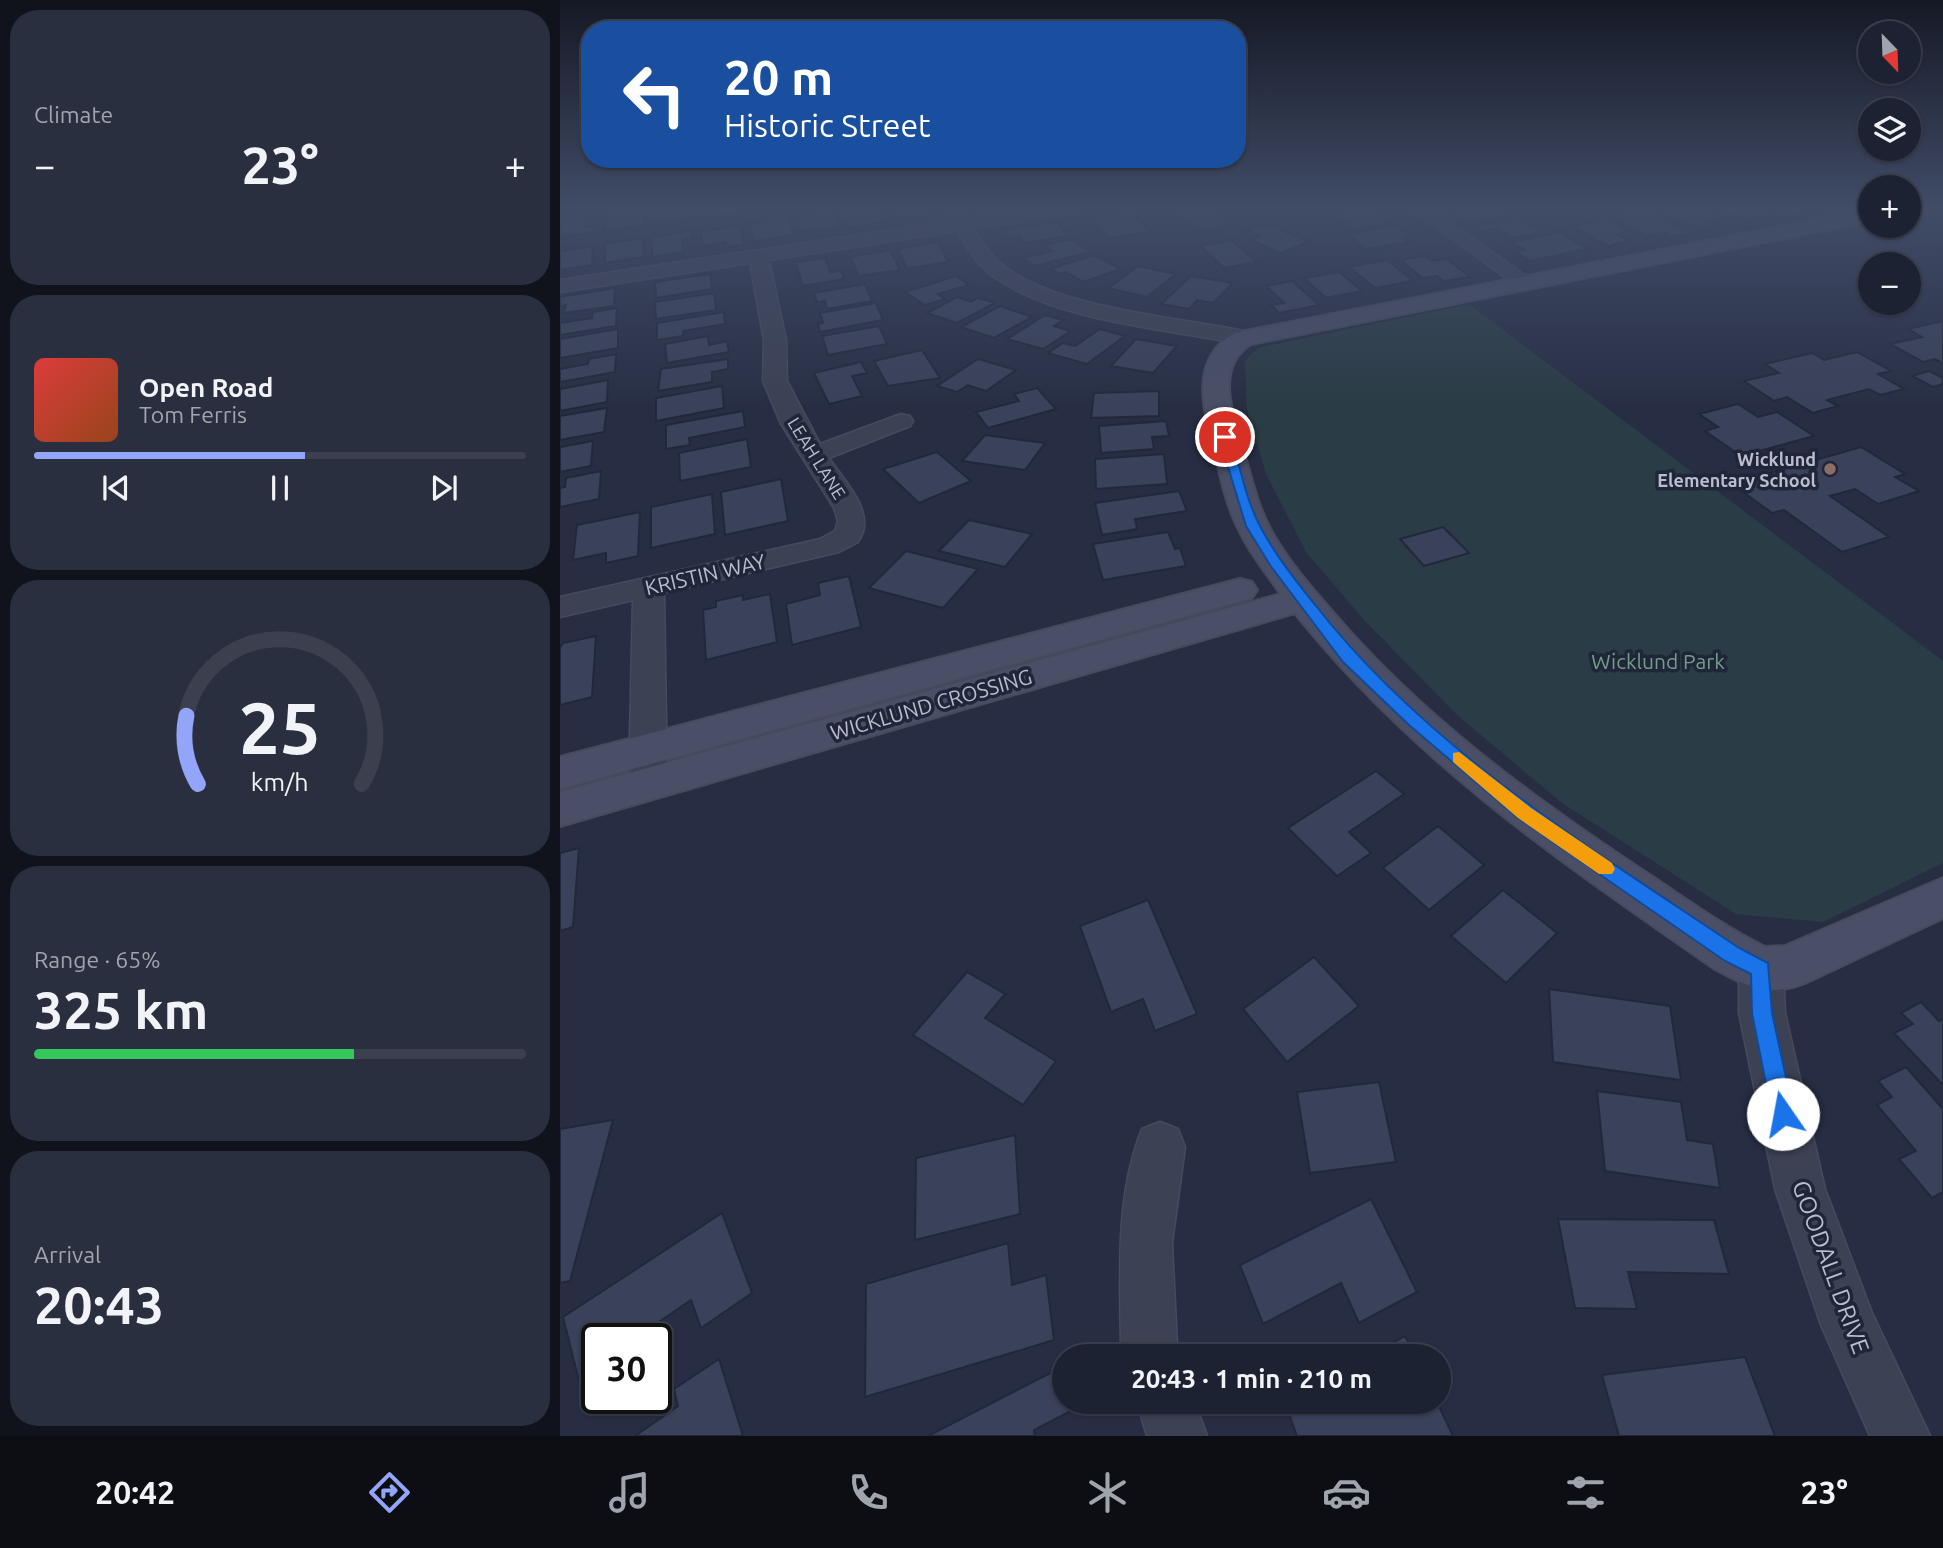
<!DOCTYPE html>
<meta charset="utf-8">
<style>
:root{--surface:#1d2233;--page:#2a2f3f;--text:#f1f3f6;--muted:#a0a4ac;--line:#3b3f4e;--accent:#93a5f9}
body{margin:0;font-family:Ubuntu,sans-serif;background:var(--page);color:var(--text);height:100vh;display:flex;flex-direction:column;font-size:26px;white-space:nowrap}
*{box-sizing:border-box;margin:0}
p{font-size:23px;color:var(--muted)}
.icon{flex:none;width:38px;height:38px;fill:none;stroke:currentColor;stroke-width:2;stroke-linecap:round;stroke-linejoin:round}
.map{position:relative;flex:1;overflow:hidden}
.drawer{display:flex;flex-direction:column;gap:10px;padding:10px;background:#10131c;width:560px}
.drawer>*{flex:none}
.guide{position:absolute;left:21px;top:21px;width:665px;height:147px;border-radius:28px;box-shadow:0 2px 5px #0004,0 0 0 2px var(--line);background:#1a4fa0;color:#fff;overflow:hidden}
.needle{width:46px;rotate:157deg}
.fabs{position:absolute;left:1298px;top:21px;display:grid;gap:14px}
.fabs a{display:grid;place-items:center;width:63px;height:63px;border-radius:50%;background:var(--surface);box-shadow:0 2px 5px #0004,0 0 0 2px var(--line);font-size:35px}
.speed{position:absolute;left:21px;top:1323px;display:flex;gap:14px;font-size:35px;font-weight:700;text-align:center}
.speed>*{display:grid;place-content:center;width:91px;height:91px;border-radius:50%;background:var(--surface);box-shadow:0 2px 5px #0004,0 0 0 2px var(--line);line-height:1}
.speed .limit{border:4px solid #111;border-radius:10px;background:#fff;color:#111}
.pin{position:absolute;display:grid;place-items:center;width:60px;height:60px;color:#fff;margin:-30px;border:4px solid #fff;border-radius:50%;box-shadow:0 2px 7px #0007}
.me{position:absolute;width:77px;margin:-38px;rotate:348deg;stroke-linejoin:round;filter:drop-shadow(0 0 5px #0008)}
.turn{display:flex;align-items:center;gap:24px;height:147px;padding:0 28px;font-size:32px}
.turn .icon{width:91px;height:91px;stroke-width:2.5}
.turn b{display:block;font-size:49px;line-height:60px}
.big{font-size:52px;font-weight:700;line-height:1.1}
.drawer .card{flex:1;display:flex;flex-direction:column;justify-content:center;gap:10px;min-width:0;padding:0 24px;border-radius:28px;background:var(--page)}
.drawer .dial{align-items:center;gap:0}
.dial svg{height:182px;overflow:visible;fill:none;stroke:var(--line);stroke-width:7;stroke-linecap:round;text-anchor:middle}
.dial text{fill:var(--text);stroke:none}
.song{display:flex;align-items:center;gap:21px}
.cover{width:84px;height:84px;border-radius:10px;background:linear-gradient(135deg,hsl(0 70% 55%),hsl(20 70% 35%))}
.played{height:7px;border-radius:4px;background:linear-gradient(90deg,var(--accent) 55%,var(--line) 55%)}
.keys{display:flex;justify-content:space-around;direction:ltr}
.heat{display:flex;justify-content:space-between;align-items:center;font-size:38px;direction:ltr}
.charge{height:10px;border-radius:5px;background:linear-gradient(90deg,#34c759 65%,var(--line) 0)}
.trip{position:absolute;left:492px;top:1344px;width:399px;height:70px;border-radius:35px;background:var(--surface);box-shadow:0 2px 5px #0004,0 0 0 2px var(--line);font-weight:700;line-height:70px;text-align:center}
.menu{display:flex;height:112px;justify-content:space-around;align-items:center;background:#0c0e14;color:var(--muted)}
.menu .icon{width:49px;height:49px}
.menu .selected{color:var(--accent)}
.menu b{font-size:32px;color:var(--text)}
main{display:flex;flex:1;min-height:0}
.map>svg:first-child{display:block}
.green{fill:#2a3c45}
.building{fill:#3a415a;stroke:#22283b;stroke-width:2}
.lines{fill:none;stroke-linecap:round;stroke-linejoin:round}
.street-casing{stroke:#464a5d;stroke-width:3}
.secondary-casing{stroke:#464a5d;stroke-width:4}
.street{fill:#3c4154;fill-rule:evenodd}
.secondary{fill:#4a4f67;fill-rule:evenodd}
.route{fill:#1a73e8;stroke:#114b97;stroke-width:2}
.slow{fill:#f59e0b}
.education-dot{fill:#8d6e63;stroke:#202639;stroke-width:2.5}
.labels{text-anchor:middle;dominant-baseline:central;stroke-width:7;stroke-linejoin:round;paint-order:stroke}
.far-street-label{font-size:18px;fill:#babdcd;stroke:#202639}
.far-poi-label{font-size:18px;font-weight:bold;fill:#babdcd;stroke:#202639;text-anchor:end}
.street-label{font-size:21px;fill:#babdcd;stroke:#202639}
.park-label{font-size:21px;fill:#719e84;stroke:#202639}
.near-street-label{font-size:24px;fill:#babdcd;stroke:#202639}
</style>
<main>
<section class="drawer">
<div class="card"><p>Climate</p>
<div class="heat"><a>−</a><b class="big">23°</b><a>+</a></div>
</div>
<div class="card">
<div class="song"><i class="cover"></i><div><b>Open Road</b><p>Tom Ferris</p></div></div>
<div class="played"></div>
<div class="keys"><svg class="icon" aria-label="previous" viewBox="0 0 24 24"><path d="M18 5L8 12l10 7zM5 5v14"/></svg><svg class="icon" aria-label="pause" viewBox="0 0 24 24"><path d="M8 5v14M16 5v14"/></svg><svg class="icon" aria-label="next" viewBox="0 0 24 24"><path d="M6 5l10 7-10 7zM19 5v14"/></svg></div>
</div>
<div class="card dial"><svg viewBox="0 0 100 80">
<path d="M14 69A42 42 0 1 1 86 69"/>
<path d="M14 69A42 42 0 0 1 9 39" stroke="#93a5f9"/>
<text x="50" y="56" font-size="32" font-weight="700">25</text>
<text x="50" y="72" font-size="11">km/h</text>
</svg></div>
<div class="card"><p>Range · 65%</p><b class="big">325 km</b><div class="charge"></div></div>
<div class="card"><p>Arrival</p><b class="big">20:43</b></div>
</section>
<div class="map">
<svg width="1383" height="1436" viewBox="0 0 1383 1436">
<rect width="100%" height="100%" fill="#272e44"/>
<!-- green -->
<polygon class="green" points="909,304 1383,661 1383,863 1263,922 1176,914 1002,803 897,715 805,621 746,552 706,474 687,409 685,361 698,348"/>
<!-- building -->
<g class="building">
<polygon points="84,208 84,225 45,231 46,213"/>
<polygon points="91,208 131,208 132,218 90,224"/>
<polygon points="139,208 177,208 178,212 140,218"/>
<polygon points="294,208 317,208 325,222 288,228 280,210"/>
<polygon points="325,208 365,208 368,215 343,219 339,209"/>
<polygon points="901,208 949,208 952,210 941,212 946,216 906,222 894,215 907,212"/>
<polygon points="1110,208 1141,208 1160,218 1145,220 1156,226 1141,228 1132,224 1126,225 1098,210"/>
<polygon points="1148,208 1197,208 1211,215 1188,220 1174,213 1163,215"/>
<polygon points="1206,208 1236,208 1244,212 1222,216"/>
<polygon points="810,210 828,223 793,229 776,216"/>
<polygon points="1089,210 1131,234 1111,237 1104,233 1088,236 1053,216"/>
<polygon points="273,212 279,228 240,231 235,217"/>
<polygon points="572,212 590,232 548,238 532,218"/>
<polygon points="26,214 26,227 34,226 34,232 0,237 0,218"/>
<polygon points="229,218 234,235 193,242 189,224"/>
<polygon points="960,219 983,233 951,238 937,228 922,231 915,226"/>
<polygon points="1049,220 1069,231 1056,234 1070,241 1048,246 1014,226"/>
<polygon points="497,222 507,236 464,243 460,237 448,238 443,230"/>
<polygon points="706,224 749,242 720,253 691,240 700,236 687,231"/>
<polygon points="181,226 184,244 166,247 166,242 143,246 141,231"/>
<polygon points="835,226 849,236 843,238 849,242 806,249 787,234"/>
<polygon points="131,231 132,238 122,240 123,252 92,257 92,237"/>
<polygon points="999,232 1028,249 970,261 956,252 965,250 952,242"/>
<polygon points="83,238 84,257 45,263 45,244"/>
<polygon points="512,239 531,252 474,266 463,258 492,251 485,245"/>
<polygon points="672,240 696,262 664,268 641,246"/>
<polygon points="378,242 388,262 347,269 338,249"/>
<polygon points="33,246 32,265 0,270 0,251"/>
<polygon points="330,250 340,270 299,276 290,257"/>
<polygon points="534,255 561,269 523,282 506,272 500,274 491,269"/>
<polygon points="865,256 872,261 887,259 910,277 884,281 877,276 862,278 841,260"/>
<polygon points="265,258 270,272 281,271 284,279 243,286 235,262"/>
<polygon points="827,260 853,281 815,288 789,267"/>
<polygon points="578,266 616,274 587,297 548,288"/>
<polygon points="779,272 802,291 766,298 744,278"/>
<polygon points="150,274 152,289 96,298 95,282"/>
<polygon points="396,276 409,285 378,294 385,299 365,305 345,292"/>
<polygon points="631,276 673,283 653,303 637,300 629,309 601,304"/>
<polygon points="732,281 759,305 719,313 711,305 724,303 706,286"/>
<polygon points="305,284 312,301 267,309 265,301 257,302 254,293"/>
<polygon points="55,288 54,306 4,313 6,305 0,306 0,297"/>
<polygon points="154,293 156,310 96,319 95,302"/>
<polygon points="397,297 411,302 418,298 435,303 397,323 367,313"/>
<polygon points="316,303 323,320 260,332 258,324 263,323 260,313"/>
<polygon points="440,306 472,317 434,338 401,327"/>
<polygon points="57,308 56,326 0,335 0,323 32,318 33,312"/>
<polygon points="164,312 165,324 123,331 123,336 97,340 97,323"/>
<polygon points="485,315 503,320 494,326 511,331 483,349 447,339"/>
<polygon points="1383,321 1383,363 1375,359 1363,362 1330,344 1362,337 1348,329"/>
<polygon points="319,326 327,344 268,355 262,336"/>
<polygon points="58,329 58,348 0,358 0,339"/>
<polygon points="540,329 565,336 527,364 488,353 503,343 515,346"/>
<polygon points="148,336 149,345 167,341 169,352 107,363 105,344"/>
<polygon points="576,339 617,346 593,373 551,366"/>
<polygon points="362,350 380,378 328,386 314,361"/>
<polygon points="1297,352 1331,371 1318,374 1344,389 1320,395 1309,389 1267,400 1278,406 1253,413 1227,397 1214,401 1184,381 1219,373 1205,364 1252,353 1264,360"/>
<polygon points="56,354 55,372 0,382 0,369 28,364 29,359"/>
<polygon points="168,359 168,369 152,372 152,382 98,391 101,369"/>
<polygon points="418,359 456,370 426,391 408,385 397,392 377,386"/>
<polygon points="301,362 307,373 292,376 302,396 269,404 254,373"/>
<polygon points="1369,371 1383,378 1383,384 1373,387 1352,376"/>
<polygon points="48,380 47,402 0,411 0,389"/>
<polygon points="162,386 164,408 96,421 96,398"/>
<polygon points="477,388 496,409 428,428 416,412 459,401 454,394"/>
<polygon points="599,391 599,416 531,418 534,393"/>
<polygon points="1178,404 1198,417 1217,412 1254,436 1181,456 1145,431 1158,427 1139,414"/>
<polygon points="47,408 44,432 0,440 0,416"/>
<polygon points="183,411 185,427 129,438 130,445 106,449 106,425"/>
<polygon points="606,421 609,436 592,437 594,449 541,453 539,426"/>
<polygon points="425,435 485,443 465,470 402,461"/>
<polygon points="187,439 191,467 120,481 119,453"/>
<polygon points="33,441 31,466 0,472 0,447"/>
<polygon points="1301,447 1345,474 1335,477 1359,491 1318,504 1295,489 1270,496 1329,537 1282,552 1224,510 1212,513 1172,484"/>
<polygon points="377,452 411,481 359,503 323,469"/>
<polygon points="604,454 607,484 536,489 535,459"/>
<polygon points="41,471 39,499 0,507 0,488 5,487 6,478"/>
<polygon points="221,479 228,521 165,535 161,492"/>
<polygon points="619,491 627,511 575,519 577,529 542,535 535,503"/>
<polygon points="152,494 155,534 91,548 91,507"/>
<polygon points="80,512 78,556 46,563 46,553 13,560 17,525"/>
<polygon points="409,520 472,534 445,567 379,551"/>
<polygon points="883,527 909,553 864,566 840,539"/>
<polygon points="608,532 615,549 620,548 626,566 543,580 533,544"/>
<polygon points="346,551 418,569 383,608 309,588"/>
<polygon points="289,576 301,627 232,645 226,604 260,595 258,583"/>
<polygon points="210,594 217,642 146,660 143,610 156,607 156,601 183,595 183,600"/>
<polygon points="36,636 32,697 0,705 0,648 3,643"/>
<polygon points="816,771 844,794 789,832 811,853 777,876 728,828"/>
<polygon points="878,826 924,865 869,910 823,868"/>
<polygon points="19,848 13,927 0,931 0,853"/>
<polygon points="943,890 997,933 946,983 891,936"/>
<polygon points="588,900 637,1014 595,1031 583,999 551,1012 520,926"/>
<polygon points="754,957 799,1006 727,1062 683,1009"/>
<polygon points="407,972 445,994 425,1018 496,1061 463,1105 353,1035"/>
<polygon points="989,989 1110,1006 1121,1080 993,1062"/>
<polygon points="1361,1002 1379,1021 1383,1019 1383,1085 1334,1033 1353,1024 1341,1013"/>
<polygon points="1346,1067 1383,1109 1383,1192 1372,1198 1339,1159 1356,1151 1317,1105 1332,1097 1318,1081"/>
<polygon points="819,1082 836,1162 750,1173 737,1092"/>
<polygon points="1037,1091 1121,1102 1127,1140 1153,1144 1160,1188 1045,1171"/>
<polygon points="53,1120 10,1281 0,1283 0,1129"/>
<polygon points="455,1135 460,1214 355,1240 356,1158"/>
<polygon points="811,1199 857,1292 799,1323 781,1283 703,1324 680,1265"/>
<polygon points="162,1213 192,1293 141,1328 131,1300 74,1339 37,1339 37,1364 18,1377 3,1317"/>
<polygon points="998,1219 1154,1220 1169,1274 1068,1272 1077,1309 1015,1308"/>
<polygon points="448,1243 452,1285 486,1275 494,1340 305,1397 306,1284"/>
<polygon points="845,1336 855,1356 808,1356"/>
<polygon points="1185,1357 1215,1436 1059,1436 1042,1375"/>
<polygon points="159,1359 183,1436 75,1436 118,1406 114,1389"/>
<polygon points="498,1369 504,1402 507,1402 509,1412 474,1430 475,1436 368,1436"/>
<polygon points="727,1402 877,1402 893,1436 737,1436 725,1403"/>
</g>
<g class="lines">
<defs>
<g id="street">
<path d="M384,208H402L408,218L475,208H521L512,213L414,228C421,241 429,253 440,263C492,308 616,317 684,331L695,338L684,345C606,328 501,323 434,277C418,266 407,248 397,231L209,260L226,340L227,381L260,444L341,414L350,416L353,421L350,426L269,458C285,482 318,514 298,542L279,552L104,593L107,782L101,792L88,796L75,792L69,782L73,600L0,617V597L260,539L275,531L278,521L274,508L221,424L203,381L204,340L190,263L0,292V280L391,221Z"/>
<polygon points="615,208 637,208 658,222 655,226 643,226"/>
<polygon points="850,208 871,208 974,282 964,288 957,286"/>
<polygon points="1201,949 1216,955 1223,969 1225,1013 1265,1189 1312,1313 1370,1436 1310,1436 1261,1325 1215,1189 1179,1013 1179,969 1186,955"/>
<path d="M600,1122L618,1129L625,1147L612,1243L617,1346L620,1356H564L561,1346C560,1275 555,1196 582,1129Z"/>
<polygon points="577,1402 635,1402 647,1436 587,1436"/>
</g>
<g id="secondary">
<path d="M1311,209V221L691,344C657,364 670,408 680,440C690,471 696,505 713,534C729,562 750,586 771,610C861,716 973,798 1088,874C1126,899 1164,927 1205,947L1225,946L1383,878V918L1245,983C1207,998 1189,987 1155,969C1001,862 853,761 735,613L0,826V792L721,594C705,572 688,550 677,526C666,503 661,478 655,454C644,411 628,359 675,333Z"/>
<polygon points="680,579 692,582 697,590 692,598 0,789 0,757"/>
</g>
</defs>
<!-- street casing -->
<use href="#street" class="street-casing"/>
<!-- secondary casing -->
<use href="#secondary" class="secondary-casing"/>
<!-- street -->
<use href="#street" class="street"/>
<!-- secondary -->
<use href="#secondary" class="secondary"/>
</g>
<!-- sky -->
<linearGradient id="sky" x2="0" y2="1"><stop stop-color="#151925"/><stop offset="0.51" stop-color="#414c67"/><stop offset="1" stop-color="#414c67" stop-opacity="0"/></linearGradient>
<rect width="1383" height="409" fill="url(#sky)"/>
<!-- route -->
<path class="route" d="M665,434L671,437C680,466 686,501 701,528C716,556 736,581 756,606C869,750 1029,847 1179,948L1208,963L1212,1013L1234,1114L1231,1121L1223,1125L1216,1121L1212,1114L1192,1013L1191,974L1165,961L958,818L849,725L783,662L710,565L686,526L659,437Z"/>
<!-- slow -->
<polygon class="slow" points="899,752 971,808 1052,863 1055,869 1052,874 1039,874 958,818 893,762 893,753"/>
<!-- markers -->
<circle class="education-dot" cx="1270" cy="469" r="7"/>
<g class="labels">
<!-- far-street labels -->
<g class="far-street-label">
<text transform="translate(257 458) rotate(58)">LEAH LANE</text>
</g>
<!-- far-poi labels -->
<g class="far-poi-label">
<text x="1256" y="459">Wicklund<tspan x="1256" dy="21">Elementary School</tspan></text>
</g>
<!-- street labels -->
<g class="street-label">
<text transform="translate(145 574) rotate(-13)">KRISTIN WAY</text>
<text transform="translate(371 704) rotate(-16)">WICKLUND CROSSING</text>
</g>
<!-- park labels -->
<g class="park-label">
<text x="1098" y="661">Wicklund Park</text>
</g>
<!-- near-street labels -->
<g class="near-street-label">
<text transform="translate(1271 1267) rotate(70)">GOODALL DRIVE</text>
</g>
</g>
</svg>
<div class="fabs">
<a><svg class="needle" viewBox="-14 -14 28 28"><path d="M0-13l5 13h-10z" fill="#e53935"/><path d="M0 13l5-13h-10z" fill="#a0a4ac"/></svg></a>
<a><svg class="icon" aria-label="layers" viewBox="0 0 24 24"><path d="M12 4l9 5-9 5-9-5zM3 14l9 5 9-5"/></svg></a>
<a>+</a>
<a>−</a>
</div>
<div class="speed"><div class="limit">30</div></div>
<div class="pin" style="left:665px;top:437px;background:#d93025"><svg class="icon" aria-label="arrive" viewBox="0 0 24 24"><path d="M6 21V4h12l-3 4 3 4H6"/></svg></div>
<svg class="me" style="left:1223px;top:1114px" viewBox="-20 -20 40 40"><circle r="19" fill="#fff"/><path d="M0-13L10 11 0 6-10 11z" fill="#1a73e8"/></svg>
<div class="trip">20:43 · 1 min · 210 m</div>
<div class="guide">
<div class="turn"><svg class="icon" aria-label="left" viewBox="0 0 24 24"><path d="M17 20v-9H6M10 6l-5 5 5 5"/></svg><div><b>20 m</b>Historic Street</div></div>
</div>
</div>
</main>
<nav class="menu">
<b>20:42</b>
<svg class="icon selected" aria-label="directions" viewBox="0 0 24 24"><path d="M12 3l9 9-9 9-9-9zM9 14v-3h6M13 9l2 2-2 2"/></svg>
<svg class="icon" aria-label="music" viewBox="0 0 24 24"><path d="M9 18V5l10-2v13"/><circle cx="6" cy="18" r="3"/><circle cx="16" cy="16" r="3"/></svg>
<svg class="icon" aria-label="phone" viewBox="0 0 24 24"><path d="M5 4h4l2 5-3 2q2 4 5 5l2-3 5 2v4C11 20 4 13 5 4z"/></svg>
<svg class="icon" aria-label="climate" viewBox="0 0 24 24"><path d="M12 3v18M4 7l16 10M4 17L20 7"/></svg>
<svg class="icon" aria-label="car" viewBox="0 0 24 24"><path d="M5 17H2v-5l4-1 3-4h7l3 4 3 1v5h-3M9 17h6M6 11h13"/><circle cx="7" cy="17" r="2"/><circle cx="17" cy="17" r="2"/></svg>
<svg class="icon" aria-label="filters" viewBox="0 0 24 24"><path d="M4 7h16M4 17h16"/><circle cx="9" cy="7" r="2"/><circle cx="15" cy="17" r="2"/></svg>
<b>23°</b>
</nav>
